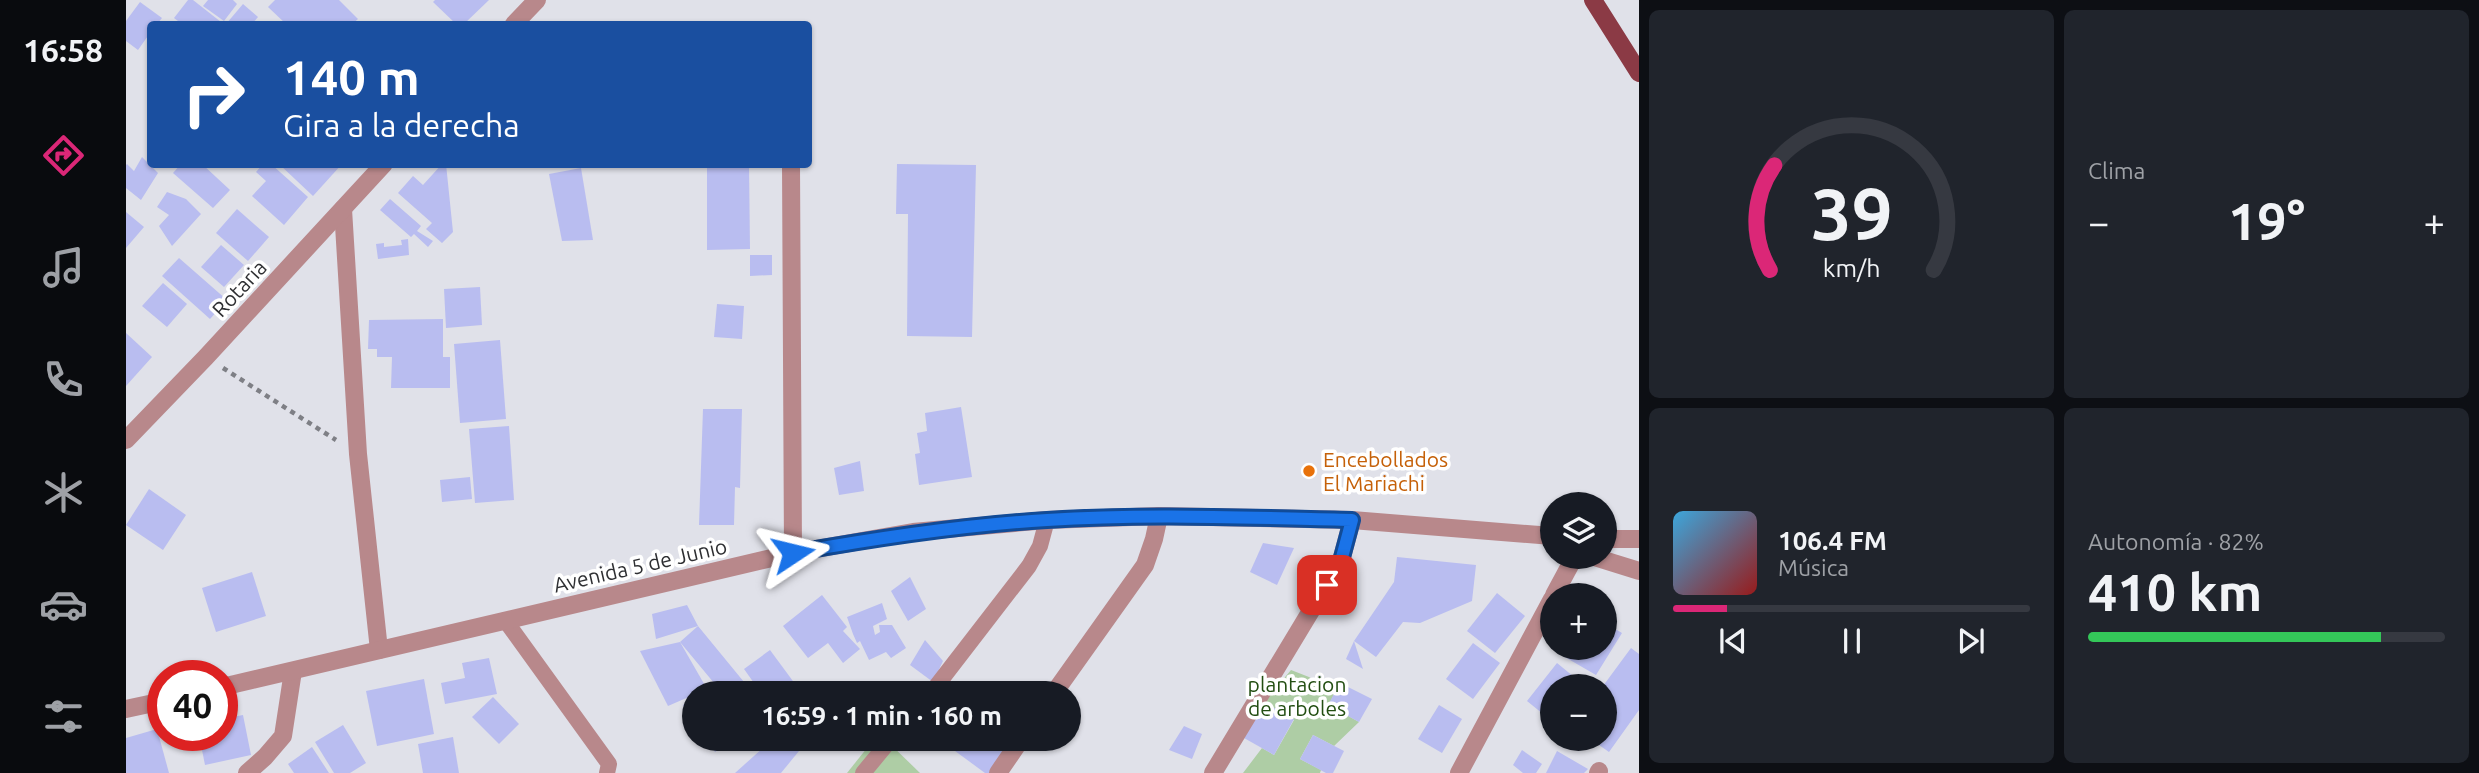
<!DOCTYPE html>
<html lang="es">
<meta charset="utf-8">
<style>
:root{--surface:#171b24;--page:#20242c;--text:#f1f3f6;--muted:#9ea1a6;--line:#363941;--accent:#db2777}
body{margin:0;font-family:Ubuntu,sans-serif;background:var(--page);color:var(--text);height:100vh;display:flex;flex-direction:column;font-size:26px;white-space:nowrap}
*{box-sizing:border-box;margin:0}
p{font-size:23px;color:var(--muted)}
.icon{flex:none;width:38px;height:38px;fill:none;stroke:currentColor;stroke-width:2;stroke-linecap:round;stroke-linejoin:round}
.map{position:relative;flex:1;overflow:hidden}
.drawer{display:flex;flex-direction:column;gap:10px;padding:10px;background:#0d0f14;width:840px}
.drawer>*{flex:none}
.hud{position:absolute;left:21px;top:21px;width:665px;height:147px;border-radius:7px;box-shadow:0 2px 5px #0004;background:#1a4fa0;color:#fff;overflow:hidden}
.fabs{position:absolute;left:1414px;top:492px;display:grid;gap:14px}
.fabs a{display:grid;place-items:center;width:77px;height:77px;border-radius:50%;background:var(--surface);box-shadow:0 2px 5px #0004;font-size:35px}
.speed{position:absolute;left:21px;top:660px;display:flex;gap:14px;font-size:35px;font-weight:700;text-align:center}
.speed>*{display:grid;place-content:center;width:91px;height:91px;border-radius:50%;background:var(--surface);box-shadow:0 2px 5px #0004;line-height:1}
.speed .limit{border:10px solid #d22;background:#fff;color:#111}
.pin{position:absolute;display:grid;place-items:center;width:60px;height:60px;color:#fff;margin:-30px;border-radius:14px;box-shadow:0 4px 10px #0006}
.me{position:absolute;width:77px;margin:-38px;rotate:80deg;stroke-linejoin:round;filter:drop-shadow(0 0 5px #0008)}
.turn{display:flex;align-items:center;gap:24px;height:147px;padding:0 21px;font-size:32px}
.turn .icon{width:91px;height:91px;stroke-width:2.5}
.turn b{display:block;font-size:49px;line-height:60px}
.big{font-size:52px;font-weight:600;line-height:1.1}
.drawer .card{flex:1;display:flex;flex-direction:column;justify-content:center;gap:10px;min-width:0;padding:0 24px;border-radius:10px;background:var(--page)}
.drawer .dial{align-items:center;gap:0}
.dial svg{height:182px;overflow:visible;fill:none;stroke:var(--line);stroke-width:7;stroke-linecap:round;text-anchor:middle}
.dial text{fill:var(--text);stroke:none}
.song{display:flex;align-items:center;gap:21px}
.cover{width:84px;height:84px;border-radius:10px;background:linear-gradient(135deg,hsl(200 70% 55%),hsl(0 70% 35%))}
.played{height:7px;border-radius:4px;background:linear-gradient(90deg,var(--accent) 15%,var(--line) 15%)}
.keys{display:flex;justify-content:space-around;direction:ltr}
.heat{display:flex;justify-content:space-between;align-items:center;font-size:38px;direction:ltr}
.charge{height:10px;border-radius:5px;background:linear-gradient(90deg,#34c759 82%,var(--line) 0)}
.drawer .tiles{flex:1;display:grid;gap:10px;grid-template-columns:repeat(2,1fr)}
.trip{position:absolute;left:556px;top:681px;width:399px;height:70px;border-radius:35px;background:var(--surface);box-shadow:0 2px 5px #0004;font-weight:600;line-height:70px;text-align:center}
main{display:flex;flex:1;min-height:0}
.dock{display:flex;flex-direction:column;width:126px;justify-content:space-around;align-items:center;background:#090b0e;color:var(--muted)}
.dock .icon{width:49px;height:49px}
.dock .active{color:var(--accent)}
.dock b{font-size:32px;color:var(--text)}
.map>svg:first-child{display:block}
.green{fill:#aecda5}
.building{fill:#b9bdf0}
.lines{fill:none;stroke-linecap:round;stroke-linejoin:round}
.path{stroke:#7e7f85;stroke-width:4.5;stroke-dasharray:5 5;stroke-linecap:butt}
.service{stroke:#b8888b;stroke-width:16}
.minor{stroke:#b8888b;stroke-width:18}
.tertiary{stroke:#b8888b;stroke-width:18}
.primary{stroke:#8b3a45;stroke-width:18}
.route-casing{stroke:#114b97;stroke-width:18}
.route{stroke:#1a73e8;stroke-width:12}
.food-dot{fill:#e8710a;stroke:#fff;stroke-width:2.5}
.labels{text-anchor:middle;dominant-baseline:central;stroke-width:7;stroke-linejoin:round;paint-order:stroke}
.street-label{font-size:21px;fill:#2e2f32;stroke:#fff}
.food-label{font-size:21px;fill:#c56008;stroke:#fff;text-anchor:start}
.park-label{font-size:21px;fill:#234e12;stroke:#fff}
</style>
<main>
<nav class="dock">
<b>16:58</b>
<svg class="icon active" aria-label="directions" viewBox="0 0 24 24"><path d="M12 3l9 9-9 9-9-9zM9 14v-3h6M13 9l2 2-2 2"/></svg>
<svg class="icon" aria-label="music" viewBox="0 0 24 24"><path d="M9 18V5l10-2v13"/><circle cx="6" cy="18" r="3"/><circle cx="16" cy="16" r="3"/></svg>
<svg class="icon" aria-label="phone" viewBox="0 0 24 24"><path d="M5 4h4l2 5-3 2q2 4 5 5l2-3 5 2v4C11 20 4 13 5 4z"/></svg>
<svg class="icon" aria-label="climate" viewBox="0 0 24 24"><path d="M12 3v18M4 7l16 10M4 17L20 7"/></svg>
<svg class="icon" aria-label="car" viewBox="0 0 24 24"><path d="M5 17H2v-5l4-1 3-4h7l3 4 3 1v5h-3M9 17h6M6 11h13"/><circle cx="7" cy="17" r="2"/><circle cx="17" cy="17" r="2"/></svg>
<svg class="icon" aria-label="filters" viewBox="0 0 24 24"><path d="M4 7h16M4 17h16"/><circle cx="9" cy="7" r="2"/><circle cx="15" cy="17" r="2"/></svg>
</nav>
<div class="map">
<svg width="1513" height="773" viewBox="0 0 1513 773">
<rect width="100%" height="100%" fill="#e0e1e9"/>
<!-- green -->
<g class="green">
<polygon points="1165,670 1183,677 1208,694 1203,705 1233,722 1208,746 1187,735 1174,759 1195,770 1194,773 1117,773 1136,748 1148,755 1168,720 1138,702"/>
<polygon points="749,738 759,739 794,773 721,773"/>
</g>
<!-- building -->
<g class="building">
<polygon points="62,0 67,0 95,22 93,24 56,24 48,18"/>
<polygon points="82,0 107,0 111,4 98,21 77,6"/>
<polygon points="149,0 213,0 232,19 226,24 160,24 142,7"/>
<polygon points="309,0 363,0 338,24 330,24 307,2"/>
<polygon points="14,2 36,18 31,24 24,24 24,33 12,50 0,41 0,21"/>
<polygon points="117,4 132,17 126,24 100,24"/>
<polygon points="16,157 32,173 15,200 0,188 0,165 1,164 8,171"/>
<polygon points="55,164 76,164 104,190 87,208 47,173"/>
<polygon points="137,164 145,164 182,197 158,225 126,196 140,181 130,172"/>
<polygon points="153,164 216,164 187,196"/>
<polygon points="316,164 320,164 327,232 316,243 300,229 306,223 272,193 287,176 297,185"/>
<polygon points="623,164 624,249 581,250 581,165"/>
<polygon points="771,164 850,165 846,337 781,336 782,214 770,214"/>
<polygon points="455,168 467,240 436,241 423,174"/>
<polygon points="41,192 60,199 75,214 46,246 33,226 43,215 31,207"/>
<polygon points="264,199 295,226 291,231 307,241 302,247 288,234 285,237 254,210"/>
<polygon points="111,209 143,237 122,261 90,233"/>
<polygon points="0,212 18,227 0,248"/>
<polygon points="282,239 283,255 252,259 250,244 258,243 258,247 276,245 275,240"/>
<polygon points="95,245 118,265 98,287 75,267"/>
<polygon points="624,255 646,255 646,275 624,276"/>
<polygon points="53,258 101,300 84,319 36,276"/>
<polygon points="37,283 61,304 41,327 16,306"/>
<polygon points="354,287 356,325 320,328 318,289"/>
<polygon points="591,304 618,306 616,339 588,337"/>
<polygon points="317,319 317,357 324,357 324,388 265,388 266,357 251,357 251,349 242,349 243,320"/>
<polygon points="0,333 26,357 0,386"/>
<polygon points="374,340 380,419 334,423 328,344"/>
<polygon points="835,407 846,477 793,485 789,454 794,453 791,433 801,431 799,413"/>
<polygon points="577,409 616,409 614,488 609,487 608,525 573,525"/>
<polygon points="383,426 388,500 349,503 343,429"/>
<polygon points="734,461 738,491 713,495 708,468"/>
<polygon points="344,477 346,499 316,502 314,480"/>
<polygon points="23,489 60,515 37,550 0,525"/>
<polygon points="1137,543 1168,548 1151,585 1124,572"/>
<polygon points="1271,557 1350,565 1346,601 1294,623 1277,622 1250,657 1228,641 1268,582"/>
<polygon points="126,572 140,616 90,632 76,588"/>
<polygon points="784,577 800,609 782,621 765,591"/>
<polygon points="1371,593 1399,616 1369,653 1341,631"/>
<polygon points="696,595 721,627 717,631 734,649 717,663 702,643 682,658 657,626"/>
<polygon points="756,603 761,619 747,626 749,635 754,632 753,625 766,625 780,648 765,658 760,652 743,660 734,641 731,643 727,634 721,617"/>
<polygon points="561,605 572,626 627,693 575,693 588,683 554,642 572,626 530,639 526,614"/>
<polygon points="1479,623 1496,633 1470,675 1437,656 1442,648 1479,648"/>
<polygon points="799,640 817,661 807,682 784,665"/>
<polygon points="1228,641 1237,669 1220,659"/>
<polygon points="554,642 581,689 542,706 514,651"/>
<polygon points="1347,643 1374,663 1347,699 1320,679"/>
<polygon points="1505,648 1513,654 1513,710 1483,752 1463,738 1479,738 1477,686"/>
<polygon points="644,650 675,692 674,693 635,693 618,669"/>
<polygon points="363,658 371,694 319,704 315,683 339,678 336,663"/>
<polygon points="1431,663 1453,681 1449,686 1426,686 1426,713 1422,718 1401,701"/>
<polygon points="298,679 308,734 251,746 240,691"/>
<polygon points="1214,683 1246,699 1233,722 1202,705"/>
<polygon points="367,697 393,724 373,744 346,717"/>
<polygon points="569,697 569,723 557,705"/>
<polygon points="1138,702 1168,719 1148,755 1118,738"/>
<polygon points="1313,705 1336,719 1316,753 1292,739"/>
<polygon points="117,715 125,755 79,765 73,735 96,735 96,719"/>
<polygon points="217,725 240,763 224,773 208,773 189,742"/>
<polygon points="1058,726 1076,734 1066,759 1043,750"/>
<polygon points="31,729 43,773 0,773 0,738"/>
<polygon points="1187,735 1218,751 1207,773 1200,773 1174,759"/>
<polygon points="327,737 333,773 297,773 292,744"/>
<polygon points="580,738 608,738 589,752"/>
<polygon points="648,738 664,738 673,751 655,773 609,773"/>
<polygon points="833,738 871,738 885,748 866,773 859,773 825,748"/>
<polygon points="186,747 203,773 168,773 162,764"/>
<polygon points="1396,750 1416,764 1410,773 1397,773 1387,765"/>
<polygon points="1431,751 1462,769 1458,773 1420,773"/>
</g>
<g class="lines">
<!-- path -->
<polyline class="path" points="97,368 210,440"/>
<!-- service -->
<g class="service">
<polyline points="379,620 483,764 481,773"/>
<polyline points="805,693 903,566 914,546 921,520"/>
<polyline points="737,773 766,738"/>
</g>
<!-- minor -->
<g class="minor">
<polyline points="388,24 411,0"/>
<polyline points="665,164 667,553"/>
<polyline points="217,209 232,454 253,650"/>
<polyline points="0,440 80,357 258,164"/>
<polyline points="1428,595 1449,556"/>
<polyline points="928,693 1019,565 1028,539 1033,516"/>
<polyline points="121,773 139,757 157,736 167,671"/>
<polyline points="872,773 896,738"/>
<polyline points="1087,773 1215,561 1226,520"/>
<polyline points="1333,773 1426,599"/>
<polyline points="1472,773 1473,771"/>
</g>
<!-- tertiary -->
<g class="tertiary">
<polyline points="1479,539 1513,539"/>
<polyline points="1465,556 1513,571"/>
<polyline points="96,687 667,553 787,532 921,520 1033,516 1226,520 1426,536"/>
<polyline points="0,709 37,701"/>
</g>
<!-- primary -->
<polyline class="primary" points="1467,0 1513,73"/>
</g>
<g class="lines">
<defs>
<path id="route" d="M667,553C751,538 836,525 921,520C1023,513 1125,518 1226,520L1215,561L1201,585"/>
</defs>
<!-- route casing -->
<use href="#route" class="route-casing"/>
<!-- route -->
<use href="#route" class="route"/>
</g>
<!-- markers -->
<circle class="food-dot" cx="1183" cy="471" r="7"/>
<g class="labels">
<!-- street labels -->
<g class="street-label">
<text transform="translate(113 288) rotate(-47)">Rotaria</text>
<text transform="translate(514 565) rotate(-13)">Avenida 5 de Junio</text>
</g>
<!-- food labels -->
<g class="food-label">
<text x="1197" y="459">Encebollados<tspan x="1197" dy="24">El Mariachi</tspan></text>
</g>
<!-- park labels -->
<g class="park-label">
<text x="1171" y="684">plantacion<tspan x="1171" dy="24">de arboles</tspan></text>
</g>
</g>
</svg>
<div class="fabs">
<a><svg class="icon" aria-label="layers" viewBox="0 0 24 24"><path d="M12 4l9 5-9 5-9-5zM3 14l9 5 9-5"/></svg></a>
<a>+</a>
<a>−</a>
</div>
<div class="speed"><div class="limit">40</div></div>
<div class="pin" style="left:1201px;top:585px;background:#d93025"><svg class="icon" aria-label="arrive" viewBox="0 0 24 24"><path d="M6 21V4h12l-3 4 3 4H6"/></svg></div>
<svg class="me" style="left:667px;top:553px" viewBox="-20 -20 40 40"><path d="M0-17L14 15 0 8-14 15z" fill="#1a73e8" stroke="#fff" stroke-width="4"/></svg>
<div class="trip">16:59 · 1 min · 160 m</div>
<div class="hud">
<div class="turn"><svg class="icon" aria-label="right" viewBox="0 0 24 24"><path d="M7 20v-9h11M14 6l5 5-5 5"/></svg><div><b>140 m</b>Gira a la derecha</div></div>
</div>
</div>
<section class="drawer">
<div class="tiles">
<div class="card dial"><svg viewBox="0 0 100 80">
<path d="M14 69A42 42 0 1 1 86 69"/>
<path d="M14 69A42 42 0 0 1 16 23" stroke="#db2777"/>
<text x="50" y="56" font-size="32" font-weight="700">39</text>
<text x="50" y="72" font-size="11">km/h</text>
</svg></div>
<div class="card"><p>Clima</p>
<div class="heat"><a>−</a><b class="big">19°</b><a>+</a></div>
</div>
<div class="card">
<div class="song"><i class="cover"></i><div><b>106.4 FM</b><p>Música</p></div></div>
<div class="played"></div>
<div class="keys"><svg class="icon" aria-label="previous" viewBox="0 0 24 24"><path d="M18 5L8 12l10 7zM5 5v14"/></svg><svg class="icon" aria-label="pause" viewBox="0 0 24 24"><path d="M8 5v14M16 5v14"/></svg><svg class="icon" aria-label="next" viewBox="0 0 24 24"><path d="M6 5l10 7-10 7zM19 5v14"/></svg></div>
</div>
<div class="card"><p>Autonomía · 82%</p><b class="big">410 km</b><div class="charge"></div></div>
</div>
</section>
</main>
